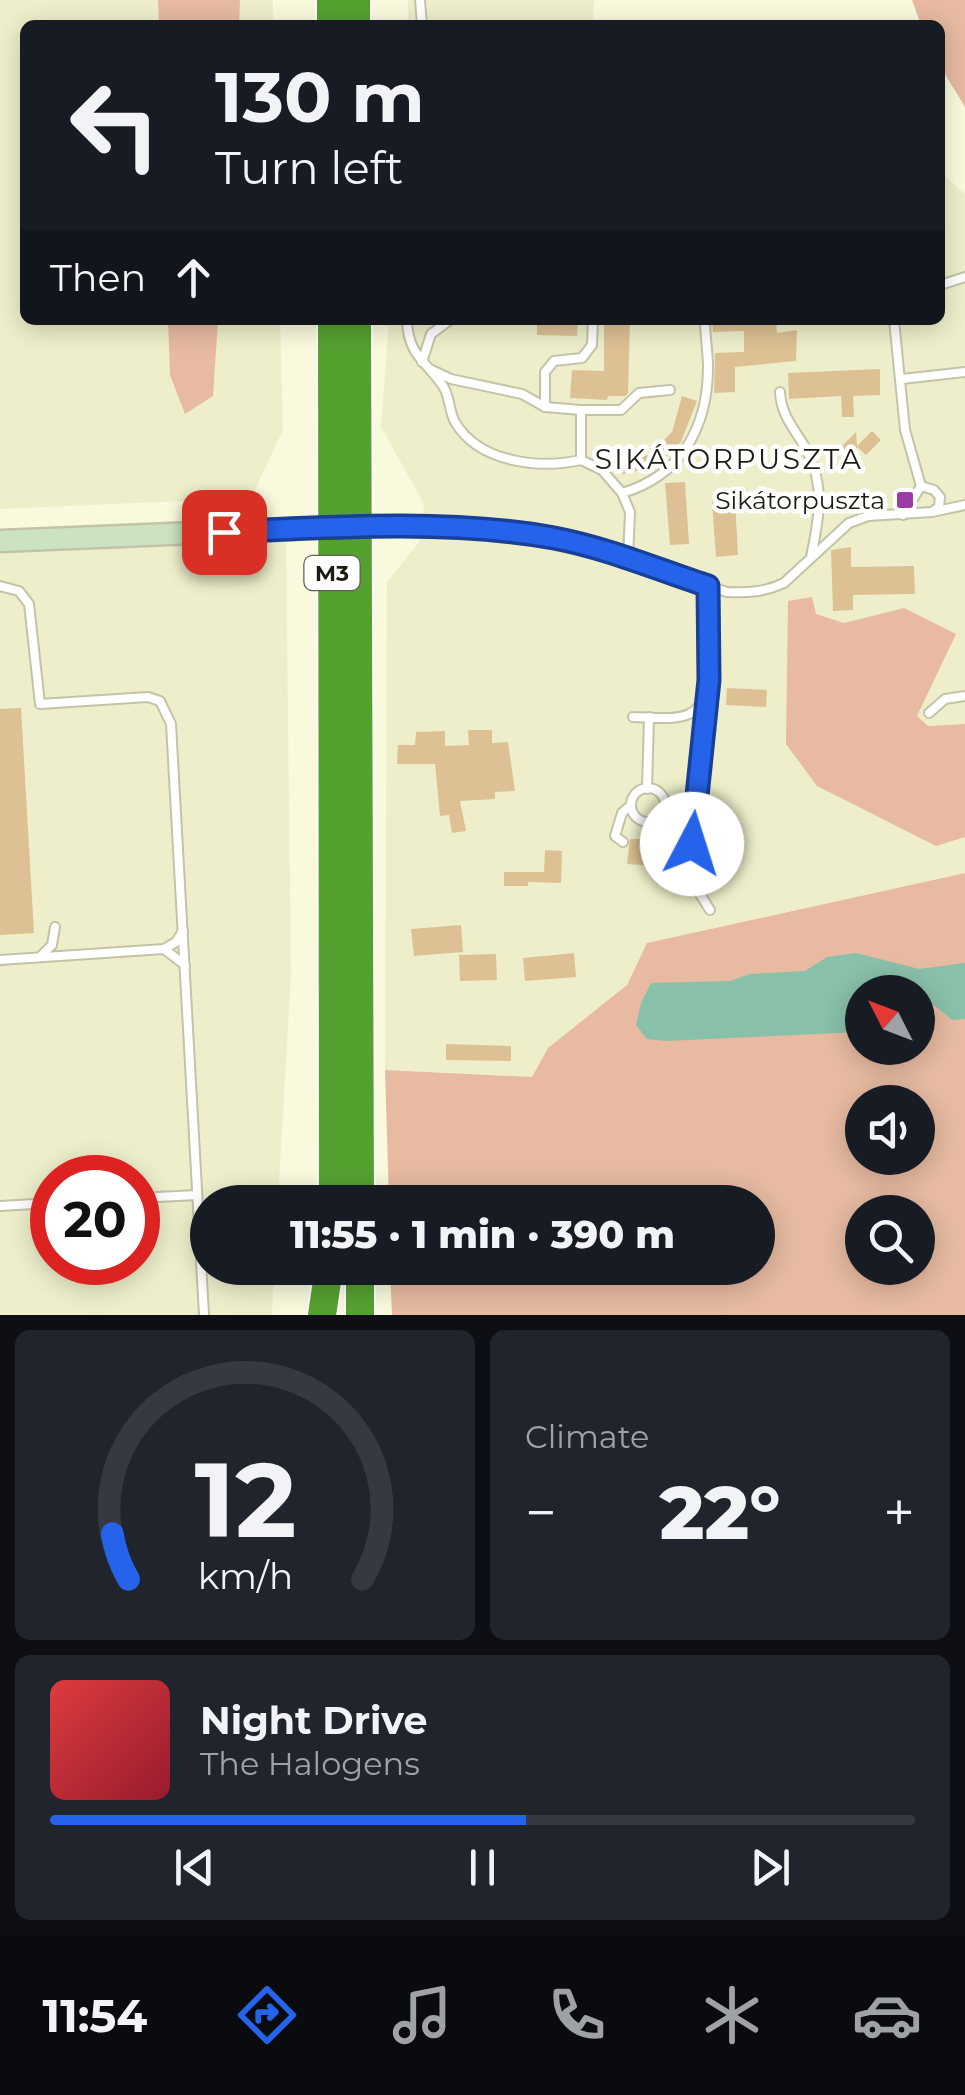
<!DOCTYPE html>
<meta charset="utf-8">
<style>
:root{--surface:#171b24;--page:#20242c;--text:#f1f3f6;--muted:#9ea1a6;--line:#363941;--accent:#2563eb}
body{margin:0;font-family:Montserrat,sans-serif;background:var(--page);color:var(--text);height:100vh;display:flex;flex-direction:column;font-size:38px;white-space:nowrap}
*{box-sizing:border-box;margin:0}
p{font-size:32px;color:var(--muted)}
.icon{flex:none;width:55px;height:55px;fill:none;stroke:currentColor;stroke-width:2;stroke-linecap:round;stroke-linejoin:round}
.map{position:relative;height:1315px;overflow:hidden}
.details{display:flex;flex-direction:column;gap:15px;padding:15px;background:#0d0f14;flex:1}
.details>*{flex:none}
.banner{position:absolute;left:20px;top:20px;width:925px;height:305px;border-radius:15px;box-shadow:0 5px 25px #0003;background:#171b24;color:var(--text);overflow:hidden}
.needle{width:65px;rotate:312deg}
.fabs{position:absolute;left:845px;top:975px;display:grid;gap:20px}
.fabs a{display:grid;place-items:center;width:90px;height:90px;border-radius:50%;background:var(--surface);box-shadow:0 5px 25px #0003;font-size:50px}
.speed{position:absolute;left:30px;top:1155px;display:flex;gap:20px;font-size:50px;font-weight:700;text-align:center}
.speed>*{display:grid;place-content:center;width:130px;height:130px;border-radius:50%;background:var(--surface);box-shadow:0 5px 25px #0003;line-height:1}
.speed .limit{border:15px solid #d22;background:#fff;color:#111}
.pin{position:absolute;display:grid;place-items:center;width:85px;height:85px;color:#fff;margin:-42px;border-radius:20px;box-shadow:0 5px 15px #0006}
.me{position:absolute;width:110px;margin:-55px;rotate:5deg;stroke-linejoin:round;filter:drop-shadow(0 0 8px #0008)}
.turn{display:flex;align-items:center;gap:35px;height:210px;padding:0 30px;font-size:45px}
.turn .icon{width:130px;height:130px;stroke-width:2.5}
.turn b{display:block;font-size:70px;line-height:85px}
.then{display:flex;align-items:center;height:95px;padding:0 30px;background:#0003;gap:20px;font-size:38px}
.big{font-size:75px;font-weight:800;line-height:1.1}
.details .card{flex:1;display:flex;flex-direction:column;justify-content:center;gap:15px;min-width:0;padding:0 35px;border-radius:15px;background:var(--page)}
.details .dial{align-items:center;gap:0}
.dial svg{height:260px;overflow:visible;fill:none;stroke:var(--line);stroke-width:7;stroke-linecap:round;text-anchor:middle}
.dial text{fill:var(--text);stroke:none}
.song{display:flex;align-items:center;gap:30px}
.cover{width:120px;height:120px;border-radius:15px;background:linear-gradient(135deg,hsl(0 70% 55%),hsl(350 70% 35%))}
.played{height:10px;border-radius:5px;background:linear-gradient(90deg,var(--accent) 55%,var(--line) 55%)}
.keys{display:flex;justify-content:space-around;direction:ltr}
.heat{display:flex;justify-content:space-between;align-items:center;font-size:55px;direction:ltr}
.details .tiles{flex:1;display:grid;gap:15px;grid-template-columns:1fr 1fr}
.card:last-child{grid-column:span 2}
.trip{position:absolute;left:190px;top:1185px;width:585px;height:100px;border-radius:50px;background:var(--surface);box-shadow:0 5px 25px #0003;font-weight:800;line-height:100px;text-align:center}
.menu{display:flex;height:160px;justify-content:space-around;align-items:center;background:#090b0e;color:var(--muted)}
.menu .icon{width:70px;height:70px}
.menu .on{color:var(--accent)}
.menu b{font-size:45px;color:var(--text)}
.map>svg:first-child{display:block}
.built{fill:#eeefca;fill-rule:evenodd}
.green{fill:#e7baa1;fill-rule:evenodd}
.water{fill:#89c0a9}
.building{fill:#ddc194}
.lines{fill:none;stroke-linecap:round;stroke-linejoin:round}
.lane-casing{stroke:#c3c3a8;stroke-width:12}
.secondary-casing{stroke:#c3c3a8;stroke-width:25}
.highway-casing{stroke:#fff;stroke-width:32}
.lane{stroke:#fff;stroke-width:8}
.secondary{stroke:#cce3c1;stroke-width:20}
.highway{stroke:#55a130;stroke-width:28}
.lane-bridge-casing{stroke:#c3c3a8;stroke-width:12;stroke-linecap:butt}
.lane-bridge{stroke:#fff;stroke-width:8}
.route-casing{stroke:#184099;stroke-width:25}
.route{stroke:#2563eb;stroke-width:18}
.poi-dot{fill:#9a3ca6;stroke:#fff;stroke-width:4}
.labels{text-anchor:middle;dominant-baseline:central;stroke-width:9;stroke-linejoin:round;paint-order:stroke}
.shield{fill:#fff;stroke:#606059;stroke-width:2.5}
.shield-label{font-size:22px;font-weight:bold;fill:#1c1c12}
.poi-label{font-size:25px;fill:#1c1c12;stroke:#fff;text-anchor:end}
.neighbourhood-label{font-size:28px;letter-spacing:2.5px;fill:#1c1c12;stroke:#fff}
</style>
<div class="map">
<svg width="965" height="1315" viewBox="0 0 965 1315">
<rect width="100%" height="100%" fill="#f9fadd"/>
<!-- built -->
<g class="built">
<polygon points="0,0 273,0 273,25 25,25 25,320 280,320 283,430 251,498 0,509"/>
<polygon points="408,0 594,0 593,25 408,25"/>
<polygon points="940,172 965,194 965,873 647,943 627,985 548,1048 532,1077 385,1070 387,582 420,541 424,504 381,427 389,320 940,320"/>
<path d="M286,542L291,974L278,1202H208V1268H274L272,1315H0V550ZM52,1178H138V1262H52Z"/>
</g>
<!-- green -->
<g class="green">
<polygon points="158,0 240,0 239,25 159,25"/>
<polygon points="912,0 965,0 965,107 940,66 940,25 921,25"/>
<polygon points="168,320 218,320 213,396 185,414 170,375"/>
<polygon points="812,597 816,614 844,623 904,608 956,634 917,716 928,726 965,724 965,837 936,846 817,786 786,744 788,601"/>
<path d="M965,873V1315H392L390,1268H758V1202H389L385,1070L532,1077L548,1048L627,985L647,943ZM862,992H918V1048H862ZM862,1102H918V1158H862ZM862,1212H918V1268H862Z"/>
</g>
<!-- water -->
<polygon class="water" points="856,953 919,969 965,963 965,1019 952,1020 934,1005 918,1018 918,992 862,992 862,1032 666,1041 647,1039 636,1025 641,1003 651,983 730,981 750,974 805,971 827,957"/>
<!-- building -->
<g class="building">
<polygon points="537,320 578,320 577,336 537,335"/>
<polygon points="604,320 630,320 628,393 625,396 608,396 607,400 570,398 572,370 604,371"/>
<polygon points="712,320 776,320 777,333 797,330 796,361 735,367 735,392 714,393 715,353 744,352 744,331 713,332"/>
<polygon points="880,369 880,395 853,396 854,417 842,417 841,396 789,399 788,373"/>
<polygon points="682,396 697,401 681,442 656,467 622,474 621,461 649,455 672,432"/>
<polygon points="872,431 881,440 866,455 857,447 858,464 841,447 856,432 857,446"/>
<polygon points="685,482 689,544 670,545 665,483"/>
<polygon points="735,500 738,555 716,557 712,502"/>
<polygon points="851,547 851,567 914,566 915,594 853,595 853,610 833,611 831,550"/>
<polygon points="727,688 767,690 766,707 726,705"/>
<polygon points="21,708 34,933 0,935 0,709"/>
<polygon points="468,730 492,730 492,743 508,742 515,791 495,792 495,799 460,801 466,831 452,833 449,815 440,816 435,764 397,764 398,745 415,745 416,732 445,731 445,746 469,745"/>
<polygon points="641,833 655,833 655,839 671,839 671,867 627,864 630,839 641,839"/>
<polygon points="545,850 562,851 561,883 528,882 528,886 504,886 504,872 544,872"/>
<polygon points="461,925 463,952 414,956 411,929"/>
<polygon points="574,953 576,977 525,981 523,958"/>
<polygon points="496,954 497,980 460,981 459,955"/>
<polygon points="446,1044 511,1046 511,1061 446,1060"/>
</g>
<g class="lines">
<defs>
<g id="lane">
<polyline points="420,0 422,25"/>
<polyline points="940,285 965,277"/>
<path d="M407,320C408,355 425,360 443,386C450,396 449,412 455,422C479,463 539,469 581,460"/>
<polyline points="894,320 905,430 921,486"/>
<polyline points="422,362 431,334 450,320"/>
<polyline points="432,370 451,379 522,394 545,407 581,410"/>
<polyline points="902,379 965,372"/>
<path d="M780,392C781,416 795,429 806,449C826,486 819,518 811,557"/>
<polyline points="545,407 545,372 554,361 582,358 592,345 593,320"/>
<polyline points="622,493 602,470 581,460 581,410 621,410 639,393 670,390"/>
<polyline points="903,515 921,486 934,490 940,497 939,507 932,512"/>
<path d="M395,528C447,529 499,529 550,537C611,548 668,573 727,592C748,593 765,592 784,583L849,523L868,516L932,512L965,505"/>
<path d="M628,558L630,512L622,493C681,476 708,427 708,367C708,352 705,336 705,320"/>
<polyline points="0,586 19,591 29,604 40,704 148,697 160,701 171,724 204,1315"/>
<polyline points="705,701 689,866 691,880 710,910"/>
<polyline points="929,713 945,699 965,696"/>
<path d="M633,717C650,717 674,721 689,714C720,701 708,616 708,585"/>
<circle cx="648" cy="805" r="17"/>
<polyline points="647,789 649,717"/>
<polyline points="623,842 615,836 622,813 631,805"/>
<polyline points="164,949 176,942 183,931"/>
<polyline points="40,957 52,945 55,927"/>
<polyline points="0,960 164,949 185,965"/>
<polyline points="138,1198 197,1195"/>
<polyline points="0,1206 52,1203"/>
</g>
<polyline id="secondary" points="0,541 294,529"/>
<g id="highway">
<polyline points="331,0 331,25"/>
<polyline points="356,0 356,25"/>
<polyline points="332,320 333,1202"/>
<polyline points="357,320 360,1202"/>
<polyline points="360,1268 360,1315"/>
<polyline points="322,1315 329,1268"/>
</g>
</defs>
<!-- lane casing -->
<use href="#lane" class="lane-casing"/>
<!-- secondary casing -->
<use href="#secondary" class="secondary-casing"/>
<!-- highway casing -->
<use href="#highway" class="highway-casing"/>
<!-- lane -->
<use href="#lane" class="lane"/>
<!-- secondary -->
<use href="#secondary" class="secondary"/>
<!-- highway -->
<use href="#highway" class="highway"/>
<defs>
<polyline id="lane-bridge" points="294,529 395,528"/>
</defs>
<!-- lane-bridge casing -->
<use href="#lane-bridge" class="lane-bridge-casing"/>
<!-- lane-bridge -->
<use href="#lane-bridge" class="lane-bridge"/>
</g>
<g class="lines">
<defs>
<path id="route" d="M224,532C328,527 451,519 554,538C607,548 656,569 708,586L709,680L692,844"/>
</defs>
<!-- route casing -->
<use href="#route" class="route-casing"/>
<!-- route -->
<use href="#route" class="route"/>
</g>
<!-- markers -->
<rect class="poi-dot" x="895" y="490" width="20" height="20" rx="5"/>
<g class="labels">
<!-- shield labels -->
<rect class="shield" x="304.5" y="556" width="55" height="34" rx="8"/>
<g class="shield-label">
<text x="332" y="573">M3</text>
</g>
<!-- poi labels -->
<g class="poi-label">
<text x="885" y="500">Sikátorpuszta</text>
</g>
<!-- neighbourhood labels -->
<g class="neighbourhood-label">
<text x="729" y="459">SIKÁTORPUSZTA</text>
</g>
</g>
</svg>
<div class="fabs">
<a><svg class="needle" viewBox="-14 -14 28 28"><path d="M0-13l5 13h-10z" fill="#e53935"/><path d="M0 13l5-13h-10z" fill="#9ea1a6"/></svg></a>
<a><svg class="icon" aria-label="sound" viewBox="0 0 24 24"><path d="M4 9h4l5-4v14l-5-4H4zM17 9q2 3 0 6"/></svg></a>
<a><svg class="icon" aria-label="search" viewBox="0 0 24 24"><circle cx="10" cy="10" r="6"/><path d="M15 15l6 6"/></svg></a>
</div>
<div class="speed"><div class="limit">20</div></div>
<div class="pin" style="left:224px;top:532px;background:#d93025"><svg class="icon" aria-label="arrive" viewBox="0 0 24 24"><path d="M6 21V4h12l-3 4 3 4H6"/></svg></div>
<svg class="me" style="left:692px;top:844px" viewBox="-20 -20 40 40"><circle r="19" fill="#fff"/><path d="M0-13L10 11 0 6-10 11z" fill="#2563eb"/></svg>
<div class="trip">11:55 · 1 min · 390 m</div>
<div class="banner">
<div class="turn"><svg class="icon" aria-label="left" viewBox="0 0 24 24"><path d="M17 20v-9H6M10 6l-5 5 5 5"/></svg><div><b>130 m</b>Turn left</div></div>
<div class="then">Then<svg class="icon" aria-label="ahead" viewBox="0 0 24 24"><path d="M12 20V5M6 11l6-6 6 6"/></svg></div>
</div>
</div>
<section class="details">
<div class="tiles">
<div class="card dial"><svg viewBox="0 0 100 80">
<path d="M14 69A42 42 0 1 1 86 69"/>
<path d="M14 69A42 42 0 0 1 9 55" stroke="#2563eb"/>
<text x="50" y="56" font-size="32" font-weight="700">12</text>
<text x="50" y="72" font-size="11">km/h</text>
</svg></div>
<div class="card"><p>Climate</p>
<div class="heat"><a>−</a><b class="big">22°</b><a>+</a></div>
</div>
<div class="card">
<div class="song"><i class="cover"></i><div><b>Night Drive</b><p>The Halogens</p></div></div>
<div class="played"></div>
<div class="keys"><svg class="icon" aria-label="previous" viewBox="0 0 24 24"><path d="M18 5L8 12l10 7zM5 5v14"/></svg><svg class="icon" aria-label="pause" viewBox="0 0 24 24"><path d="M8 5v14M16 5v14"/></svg><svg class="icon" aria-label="next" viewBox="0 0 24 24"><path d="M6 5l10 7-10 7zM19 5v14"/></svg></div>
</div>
</div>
</section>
<nav class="menu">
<b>11:54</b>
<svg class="icon on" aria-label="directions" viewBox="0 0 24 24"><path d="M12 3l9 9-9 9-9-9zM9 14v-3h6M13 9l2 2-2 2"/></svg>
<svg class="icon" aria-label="music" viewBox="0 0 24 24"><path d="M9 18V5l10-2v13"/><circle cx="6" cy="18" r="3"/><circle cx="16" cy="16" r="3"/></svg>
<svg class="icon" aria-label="phone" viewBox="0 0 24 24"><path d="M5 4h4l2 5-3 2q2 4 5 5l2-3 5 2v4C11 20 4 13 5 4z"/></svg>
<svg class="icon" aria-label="climate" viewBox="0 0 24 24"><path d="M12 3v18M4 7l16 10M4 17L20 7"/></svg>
<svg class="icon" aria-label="car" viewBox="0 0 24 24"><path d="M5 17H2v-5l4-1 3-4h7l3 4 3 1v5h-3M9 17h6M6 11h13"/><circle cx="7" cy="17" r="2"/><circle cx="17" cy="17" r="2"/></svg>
</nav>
